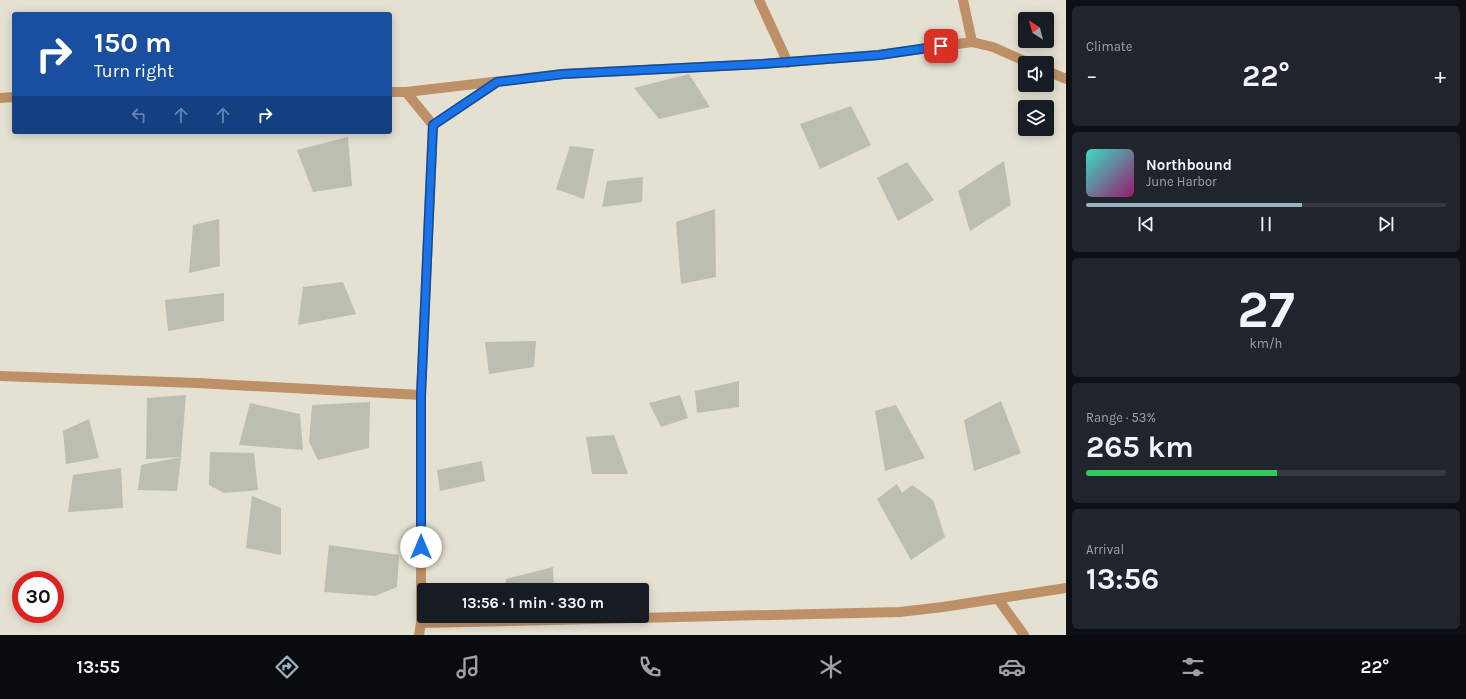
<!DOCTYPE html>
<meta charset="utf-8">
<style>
:root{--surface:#171b24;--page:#20242c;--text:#f1f3f6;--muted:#9ea1a6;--line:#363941;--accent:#98b2c0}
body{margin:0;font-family:Karla,sans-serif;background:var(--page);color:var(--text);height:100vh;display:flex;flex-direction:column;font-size:15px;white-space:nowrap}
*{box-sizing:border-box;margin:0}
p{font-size:13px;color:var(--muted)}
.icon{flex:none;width:22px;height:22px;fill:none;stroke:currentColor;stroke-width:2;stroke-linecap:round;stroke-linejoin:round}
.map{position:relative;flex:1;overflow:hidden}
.side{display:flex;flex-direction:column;gap:6px;padding:6px;background:#0d0f14;width:400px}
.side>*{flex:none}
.hud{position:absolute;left:12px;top:12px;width:380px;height:122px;border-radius:4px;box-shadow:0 2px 10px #0003;background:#1a4fa0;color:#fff;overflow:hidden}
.needle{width:26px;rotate:324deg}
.fabs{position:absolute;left:1018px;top:12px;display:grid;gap:8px}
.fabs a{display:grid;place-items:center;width:36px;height:36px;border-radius:4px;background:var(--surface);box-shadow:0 2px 10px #0003;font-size:20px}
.speed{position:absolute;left:12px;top:571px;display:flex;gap:8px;font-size:20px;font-weight:700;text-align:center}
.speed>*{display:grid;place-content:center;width:52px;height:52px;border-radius:50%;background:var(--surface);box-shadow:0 2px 10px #0003;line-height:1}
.speed .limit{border:6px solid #d22;background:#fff;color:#111}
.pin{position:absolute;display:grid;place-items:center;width:34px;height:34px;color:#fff;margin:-17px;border-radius:8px;box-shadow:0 2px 6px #0006}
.me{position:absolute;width:44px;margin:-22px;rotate:0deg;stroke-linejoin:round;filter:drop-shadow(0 0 3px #0008)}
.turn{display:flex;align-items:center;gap:14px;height:84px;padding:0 16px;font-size:18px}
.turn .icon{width:52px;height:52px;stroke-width:2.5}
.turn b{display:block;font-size:28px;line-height:34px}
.lanes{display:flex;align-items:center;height:38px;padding:0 16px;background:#0003;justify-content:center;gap:20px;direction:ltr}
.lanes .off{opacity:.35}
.big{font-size:30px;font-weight:700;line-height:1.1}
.side .card{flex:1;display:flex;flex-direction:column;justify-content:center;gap:6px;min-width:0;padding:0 14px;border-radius:6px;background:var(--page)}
.side .dial{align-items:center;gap:0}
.dial b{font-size:52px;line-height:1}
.song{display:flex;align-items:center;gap:12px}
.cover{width:48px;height:48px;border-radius:6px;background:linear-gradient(135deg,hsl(170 70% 55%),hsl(320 70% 35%))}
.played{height:4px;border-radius:2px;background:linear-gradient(90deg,var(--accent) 60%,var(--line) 60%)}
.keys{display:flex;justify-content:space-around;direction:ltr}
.heat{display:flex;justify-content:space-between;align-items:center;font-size:22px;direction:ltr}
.charge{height:6px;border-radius:3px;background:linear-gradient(90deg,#34c759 53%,var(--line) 0)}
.trip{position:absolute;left:417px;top:583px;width:232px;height:40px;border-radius:4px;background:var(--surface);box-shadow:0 2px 10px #0003;font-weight:700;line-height:40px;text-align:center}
.tabs{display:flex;height:64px;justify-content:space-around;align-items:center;background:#090b0e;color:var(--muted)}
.tabs .icon{width:28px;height:28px}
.tabs .active{color:var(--accent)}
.tabs b{font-size:18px;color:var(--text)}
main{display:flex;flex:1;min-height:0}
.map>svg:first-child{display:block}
.building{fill:#bbbeb1}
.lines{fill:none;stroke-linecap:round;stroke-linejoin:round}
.street{stroke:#be9067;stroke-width:10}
.route-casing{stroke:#114b97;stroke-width:10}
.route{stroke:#1a73e8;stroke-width:7}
</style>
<main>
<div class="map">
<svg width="1066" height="635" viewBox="0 0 1066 635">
<rect width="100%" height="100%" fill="#e4e0d2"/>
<!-- building -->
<g class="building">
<polygon points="689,74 710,107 659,119 634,88"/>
<polygon points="851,106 871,145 820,169 800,124"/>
<polygon points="348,137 352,186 313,192 297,150"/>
<polygon points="570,146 594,149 584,199 556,189"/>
<polygon points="1004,161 1011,205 970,231 958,191"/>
<polygon points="907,162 934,200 898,221 877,178"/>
<polygon points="643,177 642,202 602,207 607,181"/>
<polygon points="715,209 716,277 681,284 676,222"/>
<polygon points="219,219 220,266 189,273 193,225"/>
<polygon points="343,282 356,314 298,325 303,287"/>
<polygon points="224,293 224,321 168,331 165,300"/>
<polygon points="536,341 534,367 489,374 485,342"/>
<polygon points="739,381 739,407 697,413 695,391"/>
<polygon points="186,395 181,457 146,459 147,398"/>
<polygon points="680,395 688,418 661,427 649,403"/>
<polygon points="1001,401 1021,453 974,471 964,420"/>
<polygon points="370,402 369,448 318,460 309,442 312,405"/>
<polygon points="250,403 300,414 303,450 239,445"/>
<polygon points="896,405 925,458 885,471 875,411"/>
<polygon points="89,419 99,458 66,464 63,431"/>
<polygon points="614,435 628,474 592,474 586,437"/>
<polygon points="210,452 254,453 258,490 224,493 209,485"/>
<polygon points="181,457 177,491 138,490 141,465"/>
<polygon points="482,461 485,481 440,491 437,470"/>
<polygon points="121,468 123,508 68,512 73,475"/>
<polygon points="897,484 902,493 912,485 933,500 945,537 911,560 877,499"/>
<polygon points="252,496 281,508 281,555 246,548"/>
<polygon points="329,545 399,555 397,587 375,596 324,592"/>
<polygon points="553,567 554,590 505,590 506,579"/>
</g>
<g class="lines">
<!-- street -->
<g class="street">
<polyline points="759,0 788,63"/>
<polyline points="963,0 972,42"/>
<polyline points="1047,71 1066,79"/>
<polyline points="390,92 406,92 563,74 762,64 879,55 972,42 993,47 1029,63"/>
<polyline points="406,92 433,125"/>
<polyline points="0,98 14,97"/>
<polyline points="0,376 197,383 421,395"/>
<polyline points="998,599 1024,635"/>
<polyline points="421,623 421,395 433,125 496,83"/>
<polyline points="419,635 421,623 900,612 943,607 1066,588"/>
</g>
</g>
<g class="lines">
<defs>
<polyline id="route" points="421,547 421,395 433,125 497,82 563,74 762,64 879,55 941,46"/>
</defs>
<!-- route casing -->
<use href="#route" class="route-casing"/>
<!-- route -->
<use href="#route" class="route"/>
</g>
</svg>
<div class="fabs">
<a><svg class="needle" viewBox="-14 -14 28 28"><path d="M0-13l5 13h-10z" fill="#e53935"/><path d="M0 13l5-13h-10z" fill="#9ea1a6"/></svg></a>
<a><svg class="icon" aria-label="sound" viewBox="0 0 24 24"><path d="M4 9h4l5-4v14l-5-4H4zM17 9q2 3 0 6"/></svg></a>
<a><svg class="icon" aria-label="layers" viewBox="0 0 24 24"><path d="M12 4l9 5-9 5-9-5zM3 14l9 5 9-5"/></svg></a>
</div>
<div class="speed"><div class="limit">30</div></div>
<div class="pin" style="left:941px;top:46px;background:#d93025"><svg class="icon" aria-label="arrive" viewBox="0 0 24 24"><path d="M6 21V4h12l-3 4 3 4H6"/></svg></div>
<svg class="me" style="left:421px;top:547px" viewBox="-20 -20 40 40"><circle r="19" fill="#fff"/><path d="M0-13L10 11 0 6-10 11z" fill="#1a73e8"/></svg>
<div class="trip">13:56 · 1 min · 330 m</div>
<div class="hud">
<div class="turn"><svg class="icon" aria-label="right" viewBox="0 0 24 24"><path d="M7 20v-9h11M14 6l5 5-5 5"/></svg><div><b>150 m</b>Turn right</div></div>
<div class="lanes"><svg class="icon off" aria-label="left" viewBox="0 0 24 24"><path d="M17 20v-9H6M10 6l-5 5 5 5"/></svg><svg class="icon off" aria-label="ahead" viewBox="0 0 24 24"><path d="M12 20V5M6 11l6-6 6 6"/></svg><svg class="icon off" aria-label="ahead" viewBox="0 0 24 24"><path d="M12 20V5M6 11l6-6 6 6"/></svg><svg class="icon" aria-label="right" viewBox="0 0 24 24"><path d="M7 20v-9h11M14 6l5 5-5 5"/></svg></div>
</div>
</div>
<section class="side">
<div class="card"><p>Climate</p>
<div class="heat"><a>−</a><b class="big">22°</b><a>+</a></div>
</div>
<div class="card">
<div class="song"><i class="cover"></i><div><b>Northbound</b><p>June Harbor</p></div></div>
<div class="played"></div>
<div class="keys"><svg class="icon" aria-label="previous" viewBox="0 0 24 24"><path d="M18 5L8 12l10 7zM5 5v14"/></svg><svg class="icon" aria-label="pause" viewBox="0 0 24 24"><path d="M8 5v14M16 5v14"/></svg><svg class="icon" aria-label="next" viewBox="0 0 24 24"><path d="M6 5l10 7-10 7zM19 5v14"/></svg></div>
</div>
<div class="card dial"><b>27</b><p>km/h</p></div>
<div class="card"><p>Range · 53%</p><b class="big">265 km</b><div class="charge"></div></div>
<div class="card"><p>Arrival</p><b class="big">13:56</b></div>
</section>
</main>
<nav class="tabs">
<b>13:55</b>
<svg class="icon active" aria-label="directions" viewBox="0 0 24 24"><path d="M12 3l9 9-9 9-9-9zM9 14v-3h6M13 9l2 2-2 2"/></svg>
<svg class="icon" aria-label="music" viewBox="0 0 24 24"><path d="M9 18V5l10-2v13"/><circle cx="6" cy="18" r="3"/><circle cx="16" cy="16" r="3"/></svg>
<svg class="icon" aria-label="phone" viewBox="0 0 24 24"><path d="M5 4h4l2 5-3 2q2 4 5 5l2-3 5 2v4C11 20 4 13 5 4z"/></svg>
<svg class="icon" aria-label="climate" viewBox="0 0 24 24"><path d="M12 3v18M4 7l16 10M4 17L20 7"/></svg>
<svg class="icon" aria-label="car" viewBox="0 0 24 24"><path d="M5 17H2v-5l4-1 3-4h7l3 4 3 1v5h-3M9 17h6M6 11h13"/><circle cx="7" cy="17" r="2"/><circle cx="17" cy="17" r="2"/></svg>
<svg class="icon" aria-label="filters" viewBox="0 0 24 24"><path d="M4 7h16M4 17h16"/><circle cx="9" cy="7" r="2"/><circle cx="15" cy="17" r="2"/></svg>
<b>22°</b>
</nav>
